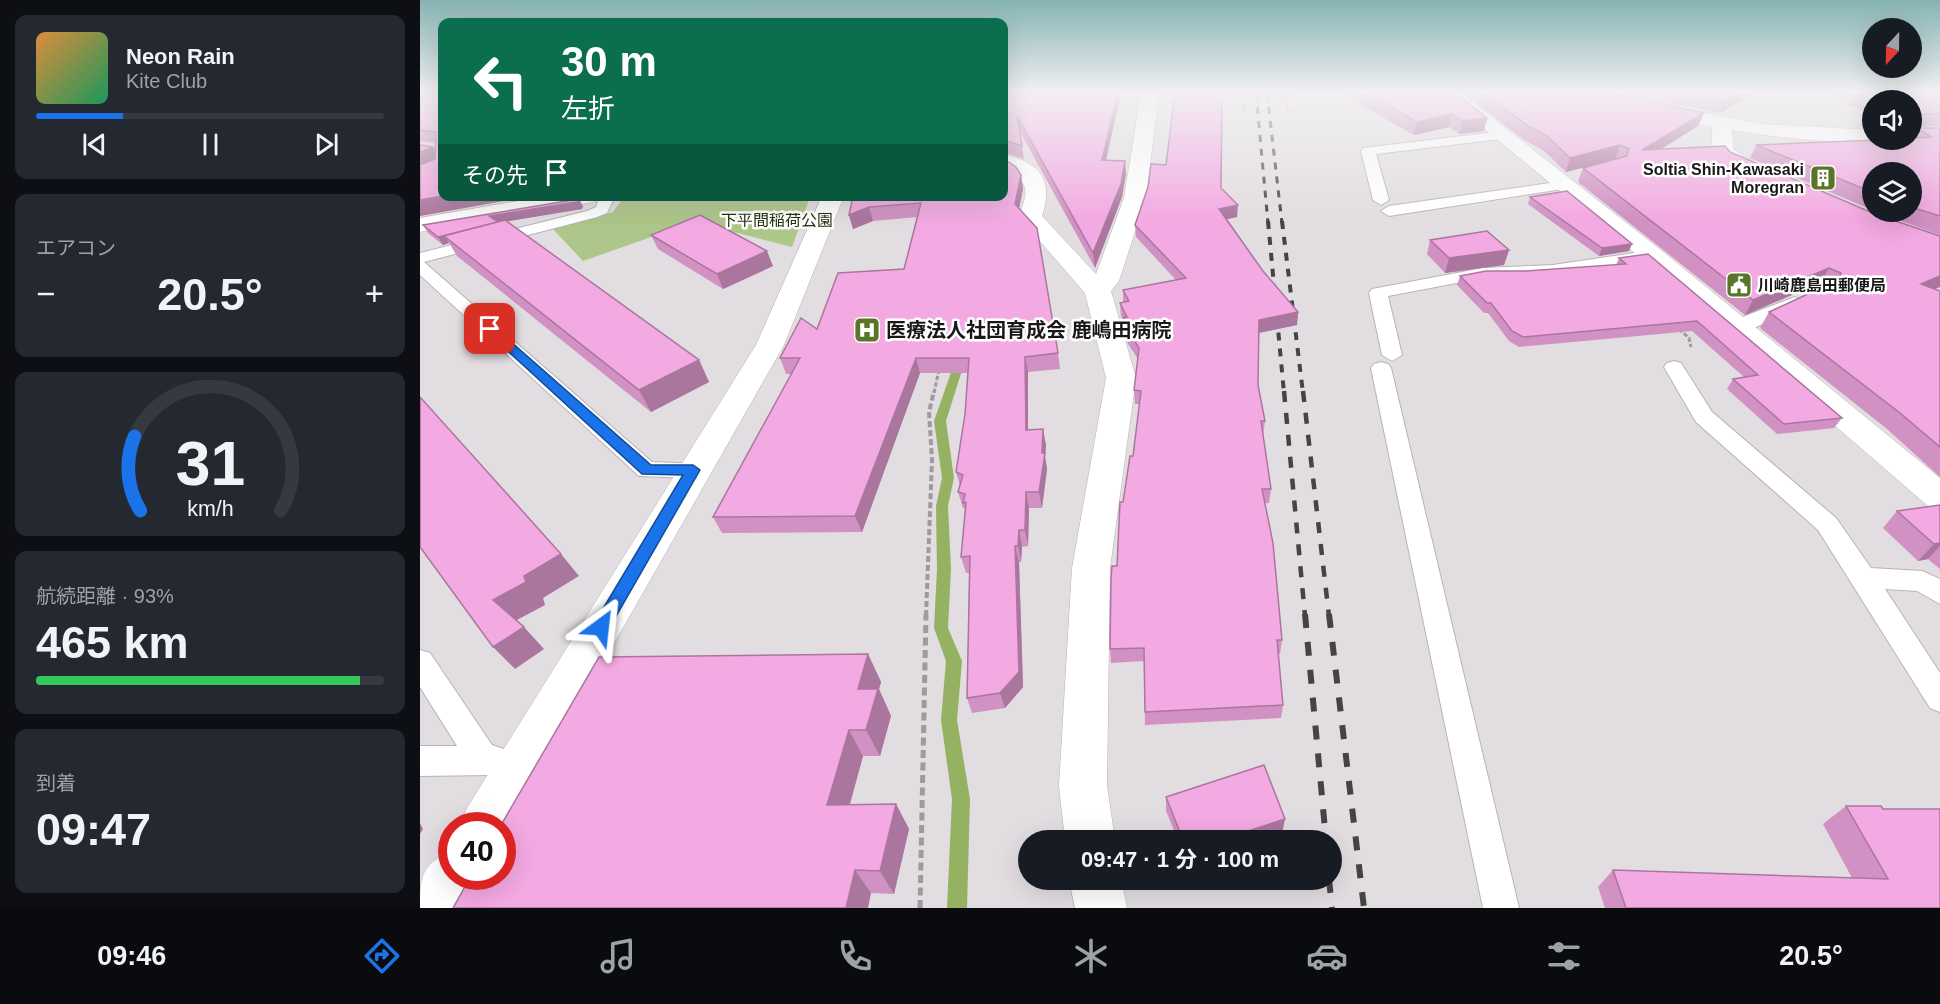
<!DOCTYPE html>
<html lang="ja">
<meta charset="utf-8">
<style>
:root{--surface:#171b24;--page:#242831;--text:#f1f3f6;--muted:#9ea1a6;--line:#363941;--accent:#1a73e8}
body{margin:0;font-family:Arial,"Noto Sans JP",sans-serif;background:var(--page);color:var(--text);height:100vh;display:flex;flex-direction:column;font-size:22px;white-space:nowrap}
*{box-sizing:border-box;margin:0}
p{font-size:20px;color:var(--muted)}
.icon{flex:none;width:33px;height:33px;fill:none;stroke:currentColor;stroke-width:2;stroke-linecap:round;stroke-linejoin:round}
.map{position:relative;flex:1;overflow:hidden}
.drawer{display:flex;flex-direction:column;gap:15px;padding:15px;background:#0d0f14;width:420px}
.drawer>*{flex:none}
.guide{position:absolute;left:18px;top:18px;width:570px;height:183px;border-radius:12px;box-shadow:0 6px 24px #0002;background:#0b6e4f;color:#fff;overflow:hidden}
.needle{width:39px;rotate:202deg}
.controls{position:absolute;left:1442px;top:18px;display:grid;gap:12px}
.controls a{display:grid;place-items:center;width:60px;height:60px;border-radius:50%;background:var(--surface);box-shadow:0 6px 24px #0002;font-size:30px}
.speed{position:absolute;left:18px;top:812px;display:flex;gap:12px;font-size:30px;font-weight:700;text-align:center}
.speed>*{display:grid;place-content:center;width:78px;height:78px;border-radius:50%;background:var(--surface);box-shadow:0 6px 24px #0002;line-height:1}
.speed .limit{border:9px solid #d22;background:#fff;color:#111}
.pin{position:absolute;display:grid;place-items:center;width:51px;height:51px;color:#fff;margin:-26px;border-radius:12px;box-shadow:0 3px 9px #0006}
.me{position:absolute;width:66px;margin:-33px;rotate:30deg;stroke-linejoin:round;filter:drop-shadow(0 0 4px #0008)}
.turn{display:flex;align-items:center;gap:21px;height:126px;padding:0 24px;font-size:27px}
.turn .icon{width:78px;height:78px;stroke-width:2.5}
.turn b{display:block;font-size:42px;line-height:51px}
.then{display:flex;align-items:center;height:57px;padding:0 24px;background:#0003;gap:12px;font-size:22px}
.big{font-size:45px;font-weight:700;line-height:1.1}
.drawer .widget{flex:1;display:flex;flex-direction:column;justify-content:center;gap:9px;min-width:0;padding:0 21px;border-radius:12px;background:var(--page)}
.drawer .dial{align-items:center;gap:0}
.dial svg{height:156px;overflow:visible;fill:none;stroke:var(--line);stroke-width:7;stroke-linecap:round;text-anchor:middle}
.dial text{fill:var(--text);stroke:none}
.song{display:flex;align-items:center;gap:18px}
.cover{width:72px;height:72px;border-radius:9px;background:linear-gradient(135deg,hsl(30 70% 55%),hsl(150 70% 35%))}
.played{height:6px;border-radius:3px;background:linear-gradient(90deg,var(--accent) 25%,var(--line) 25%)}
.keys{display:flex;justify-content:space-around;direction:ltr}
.heat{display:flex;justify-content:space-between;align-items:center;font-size:33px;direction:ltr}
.charge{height:9px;border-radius:4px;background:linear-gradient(90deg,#34c759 93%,var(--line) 0)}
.trip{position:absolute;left:598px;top:830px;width:324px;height:60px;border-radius:30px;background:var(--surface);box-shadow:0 6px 24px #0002;font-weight:700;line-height:60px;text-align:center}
.tab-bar{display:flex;height:96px;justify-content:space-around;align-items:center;background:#090b0e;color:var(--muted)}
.tab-bar .icon{width:42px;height:42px}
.tab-bar .active{color:var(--accent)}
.tab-bar b{font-size:27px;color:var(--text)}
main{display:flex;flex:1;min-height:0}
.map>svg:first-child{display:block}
.green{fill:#adc689}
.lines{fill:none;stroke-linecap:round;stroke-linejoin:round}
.stream{fill:#94b262;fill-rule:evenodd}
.service-casing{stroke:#b8b3b7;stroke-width:2}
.minor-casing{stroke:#b8b3b7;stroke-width:1}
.tertiary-casing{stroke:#b8b3b7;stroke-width:1}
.path-far3{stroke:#9e9a9d;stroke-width:2;stroke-dasharray:4 1.5;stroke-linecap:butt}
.path-far2{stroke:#9e9a9d;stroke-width:3;stroke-dasharray:4.5 2;stroke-linecap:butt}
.path-far1{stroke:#9e9a9d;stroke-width:4;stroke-dasharray:6 3;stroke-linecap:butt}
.path{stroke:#9e9a9d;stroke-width:5;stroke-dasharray:8 4.5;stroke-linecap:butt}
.service{fill:#fff;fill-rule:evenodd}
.minor{fill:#fff;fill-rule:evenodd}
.tertiary{fill:#fff;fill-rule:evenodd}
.rail-far3{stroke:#464345;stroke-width:3;stroke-dasharray:7 7;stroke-linecap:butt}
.rail-far2{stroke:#464345;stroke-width:4;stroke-dasharray:8 8;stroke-linecap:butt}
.rail-far1{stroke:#464345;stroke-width:4.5;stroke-dasharray:11 11;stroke-linecap:butt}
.rail{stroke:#464345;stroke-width:6;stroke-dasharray:14 14;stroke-linecap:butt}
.wall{fill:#d191c2}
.shaded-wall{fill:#aa769e}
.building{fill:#f3a9e2;stroke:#aa769e;stroke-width:1.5}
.route{fill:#1a73e8;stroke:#114b97;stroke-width:1.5}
.labels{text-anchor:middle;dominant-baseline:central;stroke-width:5;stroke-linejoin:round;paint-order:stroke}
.far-poi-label{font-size:16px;font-weight:bold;fill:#191718;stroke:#fff;text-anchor:end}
.far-park-label{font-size:16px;fill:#273311;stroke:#fff}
.poi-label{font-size:20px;font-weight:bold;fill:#191718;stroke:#fff;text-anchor:start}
</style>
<main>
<section class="drawer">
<div class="widget">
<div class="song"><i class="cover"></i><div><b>Neon Rain</b><p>Kite Club</p></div></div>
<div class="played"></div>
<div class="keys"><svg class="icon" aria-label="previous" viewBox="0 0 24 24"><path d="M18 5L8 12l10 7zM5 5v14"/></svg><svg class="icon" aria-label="pause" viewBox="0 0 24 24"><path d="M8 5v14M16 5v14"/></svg><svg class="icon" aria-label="next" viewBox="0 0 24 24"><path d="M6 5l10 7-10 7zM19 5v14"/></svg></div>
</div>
<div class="widget"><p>エアコン</p>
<div class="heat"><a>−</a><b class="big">20.5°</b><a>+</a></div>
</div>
<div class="widget dial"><svg viewBox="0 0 100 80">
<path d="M14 69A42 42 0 1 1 86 69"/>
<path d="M14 69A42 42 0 0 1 11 31" stroke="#1a73e8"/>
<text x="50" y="56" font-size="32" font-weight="700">31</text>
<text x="50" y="72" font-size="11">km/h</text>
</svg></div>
<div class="widget"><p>航続距離 · 93%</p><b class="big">465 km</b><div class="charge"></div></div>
<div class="widget"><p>到着</p><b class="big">09:47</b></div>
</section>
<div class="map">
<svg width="1520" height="908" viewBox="0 0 1520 908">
<rect width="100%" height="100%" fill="#e2dde1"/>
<!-- green -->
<polygon class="green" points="204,197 390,197 372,247 274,222 163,261 132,228 193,212"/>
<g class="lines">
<!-- stream -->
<polygon class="stream" points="538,356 542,357 544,364 526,421 534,478 528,506 531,569 528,628 542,661 537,720 550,799 547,908 527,908 532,799 521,720 526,661 514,628 517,569 516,506 522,478 514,421 534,364 533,359"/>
<defs>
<g id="service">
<polygon points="1084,131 1091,135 1089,138 956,154 969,200 961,205 953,200 941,151 943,148"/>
<polygon points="1144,181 1151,185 1149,188 969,216 961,211 969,206"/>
<polygon points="180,196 195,196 187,213 177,217 4,262 232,462 281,464 284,470 281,476 273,478 219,476 0,275 0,253 167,211 176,207"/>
<polygon points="1228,251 1234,252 1236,256 1234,260 1133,275 1063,278 968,296 982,355 972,361 962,355 949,293 952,289 1063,268 1133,265"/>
<polygon points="1375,297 1384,302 1381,306 1334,328 1316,332 1307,326 1309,322"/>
<polygon points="1254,361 1261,363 1292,412 1416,518 1451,568 1502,571 1520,579 1520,604 1497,591 1465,589 1520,673 1520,712 1510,708 1398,530 1276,422 1244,367 1247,363"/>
<polygon points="961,362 968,364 971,368 1099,908 1063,908 951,368 954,364"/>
<polygon points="0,650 10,653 72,745 84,749 89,760 84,771 73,775 0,776 0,746 37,746 0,687"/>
</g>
<g id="minor">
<path d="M721,93H739L726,198L699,281L691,291L716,378L690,568L687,786L695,840H645L639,786L652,568L686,378L665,293L599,217C608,191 611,182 584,169V155C620,162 634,180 622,216L676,274L704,198Z"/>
<polygon points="1021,93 1041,93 1241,250 1520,478 1520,510 1508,506 1223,260"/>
<path d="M1302,119L1311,125L1314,150L1344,168L1347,172L1344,176C1326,181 1296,164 1292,144C1291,138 1292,131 1293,125Z"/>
<polygon points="126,196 179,196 176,201 168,203 0,232 0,218"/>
<polygon points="649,879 701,879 707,908 655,908"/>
</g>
<g id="tertiary">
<path d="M1155,93H1185L1342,124L1452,130V140H1459C1444,145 1422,142 1405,141C1321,136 1239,117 1158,97Z"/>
<polygon points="402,196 424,196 364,345 82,840 82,825 40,825 47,808 336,345"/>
<path d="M32,851V876H57L42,908H0C0,878 1,863 32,851Z"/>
</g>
</defs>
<!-- service casing -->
<use href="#service" class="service-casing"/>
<!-- minor casing -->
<use href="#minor" class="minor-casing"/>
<!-- tertiary casing -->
<use href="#tertiary" class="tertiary-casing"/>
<!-- path-far3 -->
<g class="path-far3">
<polyline points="821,93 825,114"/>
<polyline points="863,93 869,115"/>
<polyline points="1410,93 1429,105 1439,105"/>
</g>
<!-- path-far2 -->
<g class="path-far2">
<polyline points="1259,329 1269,338 1271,347"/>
<polyline points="514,393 519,370"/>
</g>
<!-- path-far1 -->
<polyline class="path-far1" points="506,616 512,460 509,412 514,391"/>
<!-- path -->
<polyline class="path" points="500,908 506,614"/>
<!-- service -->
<use href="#service" class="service"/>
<!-- minor -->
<use href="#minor" class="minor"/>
<!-- tertiary -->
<use href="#tertiary" class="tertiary"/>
<!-- rail-far3 -->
<g class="rail-far3">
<polyline points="836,93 848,223"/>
<polyline points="847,93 862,223"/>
</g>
<!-- rail-far2 -->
<g class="rail-far2">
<polyline points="848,221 864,393"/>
<polyline points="862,221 883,393"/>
</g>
<!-- rail-far1 -->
<g class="rail-far1">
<polyline points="864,391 885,616"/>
<polyline points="883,391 909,616"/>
</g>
<!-- rail -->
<g class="rail">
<polyline points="885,614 906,840"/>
<polyline points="909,614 944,908"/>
<polyline points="909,879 912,908"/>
</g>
</g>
<!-- wall -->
<g class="wall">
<polygon points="0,93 22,93 22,196 110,196 0,216 13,147 16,152 16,143 0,141"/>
<polygon points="584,93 701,93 686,160 706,174 702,197 675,268 599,130 604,159 585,153 584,154"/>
<polygon points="740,93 875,93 875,98 802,96 801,188 817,217 807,219 843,271 878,312 877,325 839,333 838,385 845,421 843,435 851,489 849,503 845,503 862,640 860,654 858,654 863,705 861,718 725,725 724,661 691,663 690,649 703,502 713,456 720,404 715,404 714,390 718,359 708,344 705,330 704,322 701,316 700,303 703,302 703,290 756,280 716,237 715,225 728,187 746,165 755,96 741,95"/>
<polygon points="920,93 1036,93 1064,131 1039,134 1029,127 994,135"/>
<polygon points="1043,93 1189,93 1284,113 1278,126 1241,149 1310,152 1515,289 1520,291 1520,477 1467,429 1340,328 1349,312 1406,286 1400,283 1325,315 1158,182 1163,168 1196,159 1146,172 1123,150 1104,140"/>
<polygon points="1195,93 1334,93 1300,113"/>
<polygon points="1416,93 1520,93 1520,126 1497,127 1497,128 1520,128 1520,235 1456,212 1491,212 1491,172 1452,172 1452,210 1330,158 1336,145 1491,140 1491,100 1452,100 1452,117"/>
<polygon points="601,175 603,189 599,209 638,353 640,369 608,372 608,430 626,445 625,456 627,469 622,508 609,508 608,546 602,547 601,562 599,562 603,687 585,708 552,713 547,698 549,573 546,573 541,557 545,512 545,508 543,508 538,492 540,486 536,472 545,414 548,373 500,373 442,532 302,533 293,517 372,374 366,374 360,358 397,329 484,269 497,217 453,221 433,229 429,215 433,196"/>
<polygon points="1110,197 1209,251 1179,256 1108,204"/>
<polygon points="163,206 162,209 86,221 279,360 289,382 231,412 37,256 29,243 23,245 8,233 3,225"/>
<polygon points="231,235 353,266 303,289 238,249"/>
<polygon points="1010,240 1089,250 1084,265 1025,273 1007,254"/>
<polygon points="1199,258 1422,418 1414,428 1357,434 1307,389 1313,379 1324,377 1272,331 1099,347 1089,341 1068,313 1064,313 1037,285 1040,276 1196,265"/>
<polygon points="1520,505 1520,569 1508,559 1498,561 1463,528 1477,511"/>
<polygon points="448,654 461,682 459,689 471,716 460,756 443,756 430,804 476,804 489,829 474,894 451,893 33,908"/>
<polygon points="746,797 865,819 862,833 840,840 758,840 746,811"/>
<polygon points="1426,806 1463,809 1520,908 1185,908 1178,887 1193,870 1432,878 1403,824"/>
</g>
<!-- shaded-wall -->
<g class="shaded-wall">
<polygon points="0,93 19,93 0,100"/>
<polygon points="698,93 701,93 683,173 682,160"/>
<polygon points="1319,93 1334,93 1300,113 1305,101"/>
<polygon points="1284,113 1278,126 1217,164 1222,150"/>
<polygon points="1032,114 1029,127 994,135 997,122"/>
<polygon points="1067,118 1064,131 1039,134 1042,121"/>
<polygon points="1200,145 1195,159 1146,172 1150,158"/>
<polygon points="13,147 21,160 0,169 0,152"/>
<polygon points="705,161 706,174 702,197 675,268 673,253"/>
<polygon points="601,175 603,189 597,218 595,204"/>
<polygon points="22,196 110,196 0,216 0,200"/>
<polygon points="159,199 163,206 162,209 78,223 69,216"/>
<polygon points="818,205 817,217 799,221 799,209"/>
<polygon points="449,207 453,221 433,229 429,215"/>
<polygon points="24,236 29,243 23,245 18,237"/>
<polygon points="1212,244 1209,251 1179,256 1182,248"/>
<polygon points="1089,250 1084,265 1025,273 1029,258"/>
<polygon points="347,251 353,266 303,289 297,274"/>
<polygon points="1409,268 1400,283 1325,315 1333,300"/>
<polygon points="1520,276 1520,287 1490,299 1501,284"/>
<polygon points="878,312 877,325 838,333 839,320"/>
<polygon points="605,357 608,372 608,447 606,430"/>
<polygon points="496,358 500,373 442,532 435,516"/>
<polygon points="279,360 289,382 231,412 219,390"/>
<polygon points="623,429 626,445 625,456 627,469 622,508 619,492"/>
<polygon points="606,492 609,508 608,546 605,530"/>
<polygon points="599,530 602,547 601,562 598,546"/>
<polygon points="1520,543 1520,546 1508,559 1498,561 1514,544"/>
<polygon points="595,546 599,562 603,687 585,708 580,693"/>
<polygon points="141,554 159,576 123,598 125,605 93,622 73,600 104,576"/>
<polygon points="104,627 124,649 95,669 73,647"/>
<polygon points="448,654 461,682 459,689 471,716 460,756 446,730 438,689"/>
<polygon points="429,730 443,756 423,829 407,805"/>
<polygon points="476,804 489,829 474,894 460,871"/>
<polygon points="865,819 862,833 840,840 800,840"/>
<polygon points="0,823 3,829 0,834"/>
<polygon points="435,870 451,893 448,908 426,908"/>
</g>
<!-- building -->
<g class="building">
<polygon points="12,93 22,93 22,196 0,200 0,165 15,159 16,132 0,130 0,97"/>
<polygon points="584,93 698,93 682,160 705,161 701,184 673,253 597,116 602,146 584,140"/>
<polygon points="755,93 802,93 801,188 818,205 799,209 843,271 878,312 839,320 838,385 845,421 841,421 851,489 842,489 853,543 862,640 857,640 863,705 725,712 724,648 690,649 691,579 692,566 697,566 700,502 703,502 710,456 713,456 721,391 714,390 719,348 708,331 704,317 707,317 700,303 709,301 703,290 766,278 715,225 728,187 731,164 746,165"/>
<polygon points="944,93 1036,93 1067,118 1042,121 1032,114 997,122"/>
<polygon points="1063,93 1189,93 1284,113 1222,150 1305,146 1310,152 1455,214 1520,236 1520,276 1501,284 1520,291 1520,447 1480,413 1349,312 1418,280 1421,273 1409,268 1333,300 1163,168 1207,156 1209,149 1200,145 1150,158 1127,136 1108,126"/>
<polygon points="1264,93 1319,93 1305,101"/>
<polygon points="1441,93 1520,93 1520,114 1497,114 1497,128 1520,128 1520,216 1491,207 1491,172 1452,172 1452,192 1336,145 1458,140 1491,140 1491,138 1511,137 1491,124 1491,100 1454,100"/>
<polygon points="0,145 13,147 0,152"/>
<polygon points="584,159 596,167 601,175 595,204 617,228 638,353 605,357 606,430 623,429 622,453 625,453 619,492 606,492 605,530 599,530 598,546 595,546 599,672 580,693 547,698 550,556 541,557 546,502 543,503 545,494 538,492 543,475 536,472 545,414 549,358 496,358 435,516 293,517 380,358 360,358 381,318 397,329 418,273 484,269 501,203 449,207 429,215 433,196 584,196"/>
<polygon points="1147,191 1212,244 1182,248 1110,197"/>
<polygon points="159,199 158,202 69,216 78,222 18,237 3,225"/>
<polygon points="280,215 347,251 297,274 231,235"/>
<polygon points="85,220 279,360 219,390 24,236"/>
<polygon points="1067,231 1089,250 1029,258 1010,240"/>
<polygon points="1228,254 1422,418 1364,424 1313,379 1338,375 1277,321 1103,337 1092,331 1071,303 1067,303 1040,276 1066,271 1106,271 1206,264 1199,258"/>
<polygon points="0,397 141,554 104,576 106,582 73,600 104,627 73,647 0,547"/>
<polygon points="1520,505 1520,543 1514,544 1477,511"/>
<polygon points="448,654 438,689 458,689 446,730 429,730 407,805 476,804 460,871 435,870 426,908 33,908 51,876 82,876 82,825 81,825 179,657"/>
<polygon points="844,765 865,819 800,840 763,840 746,797"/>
<polygon points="1426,806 1461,806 1463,809 1520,809 1520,908 1206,908 1193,870 1468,879"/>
</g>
<!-- sky -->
<linearGradient id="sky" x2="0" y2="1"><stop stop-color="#86b3b2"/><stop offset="0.42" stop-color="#f2f0f2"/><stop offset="1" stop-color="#f2f0f2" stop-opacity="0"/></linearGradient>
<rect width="1520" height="220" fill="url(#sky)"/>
<!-- route -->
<polygon class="route" points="66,327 74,327 231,465 273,465 280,470 187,632 175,632 172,627 263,475 222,474 66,331"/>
<!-- icons -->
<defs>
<symbol id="building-square" viewBox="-11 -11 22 22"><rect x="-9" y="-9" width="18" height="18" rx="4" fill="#5a7428" stroke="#fff"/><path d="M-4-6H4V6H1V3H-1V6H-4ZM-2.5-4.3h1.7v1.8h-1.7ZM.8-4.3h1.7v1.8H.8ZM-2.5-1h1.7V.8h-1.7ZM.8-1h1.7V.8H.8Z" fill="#fff"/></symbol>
<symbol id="civic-square" viewBox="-11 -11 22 22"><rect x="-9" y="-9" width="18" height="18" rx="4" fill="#5a7428" stroke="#fff"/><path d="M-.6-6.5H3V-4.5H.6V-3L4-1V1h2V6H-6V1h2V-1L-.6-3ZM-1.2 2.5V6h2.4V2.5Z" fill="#fff"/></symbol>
<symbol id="hospital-square" viewBox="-11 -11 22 22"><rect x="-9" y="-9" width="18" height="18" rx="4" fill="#5a7428" stroke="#fff"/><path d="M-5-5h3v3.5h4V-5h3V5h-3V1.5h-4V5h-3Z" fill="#fff"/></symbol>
</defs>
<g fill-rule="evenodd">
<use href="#building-square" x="1388" y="163" width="30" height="30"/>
<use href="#civic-square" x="1304" y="270" width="30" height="30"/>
<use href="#hospital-square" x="432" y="315" width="30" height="30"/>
</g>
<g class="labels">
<!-- far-poi labels -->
<g class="far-poi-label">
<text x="1384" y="169">Soltia Shin-Kawasaki<tspan x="1384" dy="18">Moregran</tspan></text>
<text x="1338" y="285" text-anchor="start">川崎鹿島田郵便局</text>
</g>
<!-- far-park labels -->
<g class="far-park-label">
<text x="357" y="220">下平間稲荷公園</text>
</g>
<!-- poi labels -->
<g class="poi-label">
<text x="466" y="330">医療法人社団育成会 鹿嶋田病院</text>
</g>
</g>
</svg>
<div class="controls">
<a><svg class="needle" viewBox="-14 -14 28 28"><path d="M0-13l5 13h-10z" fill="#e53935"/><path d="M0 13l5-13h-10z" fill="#9ea1a6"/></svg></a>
<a><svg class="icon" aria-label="sound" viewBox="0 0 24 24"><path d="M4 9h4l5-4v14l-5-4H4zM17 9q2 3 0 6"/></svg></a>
<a><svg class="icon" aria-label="layers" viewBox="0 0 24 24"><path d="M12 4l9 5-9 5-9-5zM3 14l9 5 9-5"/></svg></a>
</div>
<div class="speed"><div class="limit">40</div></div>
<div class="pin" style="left:70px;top:329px;background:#d93025"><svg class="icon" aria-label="arrive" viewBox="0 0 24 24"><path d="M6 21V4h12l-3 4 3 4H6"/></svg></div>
<svg class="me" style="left:181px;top:627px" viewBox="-20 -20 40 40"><path d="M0-17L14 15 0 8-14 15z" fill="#1a73e8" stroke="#fff" stroke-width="4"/></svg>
<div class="trip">09:47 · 1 分 · 100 m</div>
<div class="guide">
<div class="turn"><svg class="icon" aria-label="left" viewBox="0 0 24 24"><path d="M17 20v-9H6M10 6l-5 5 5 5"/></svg><div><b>30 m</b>左折</div></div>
<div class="then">その先<svg class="icon" aria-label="arrive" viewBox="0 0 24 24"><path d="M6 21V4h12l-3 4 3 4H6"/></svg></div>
</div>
</div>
</main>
<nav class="tab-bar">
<b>09:46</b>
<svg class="icon active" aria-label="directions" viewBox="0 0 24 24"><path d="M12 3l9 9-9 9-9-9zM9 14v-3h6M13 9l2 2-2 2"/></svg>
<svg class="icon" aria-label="music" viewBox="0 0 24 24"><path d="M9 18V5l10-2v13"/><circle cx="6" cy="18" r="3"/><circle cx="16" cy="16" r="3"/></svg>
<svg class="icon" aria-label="phone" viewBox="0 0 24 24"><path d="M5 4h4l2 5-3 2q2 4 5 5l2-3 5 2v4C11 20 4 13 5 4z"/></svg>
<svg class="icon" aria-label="climate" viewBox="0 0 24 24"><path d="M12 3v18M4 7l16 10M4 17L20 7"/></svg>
<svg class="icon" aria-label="car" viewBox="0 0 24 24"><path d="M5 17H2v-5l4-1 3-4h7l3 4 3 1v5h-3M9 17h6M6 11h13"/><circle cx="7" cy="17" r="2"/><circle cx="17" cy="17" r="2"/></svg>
<svg class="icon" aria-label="filters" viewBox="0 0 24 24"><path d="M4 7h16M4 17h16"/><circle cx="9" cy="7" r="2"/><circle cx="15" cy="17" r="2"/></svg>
<b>20.5°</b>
</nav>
